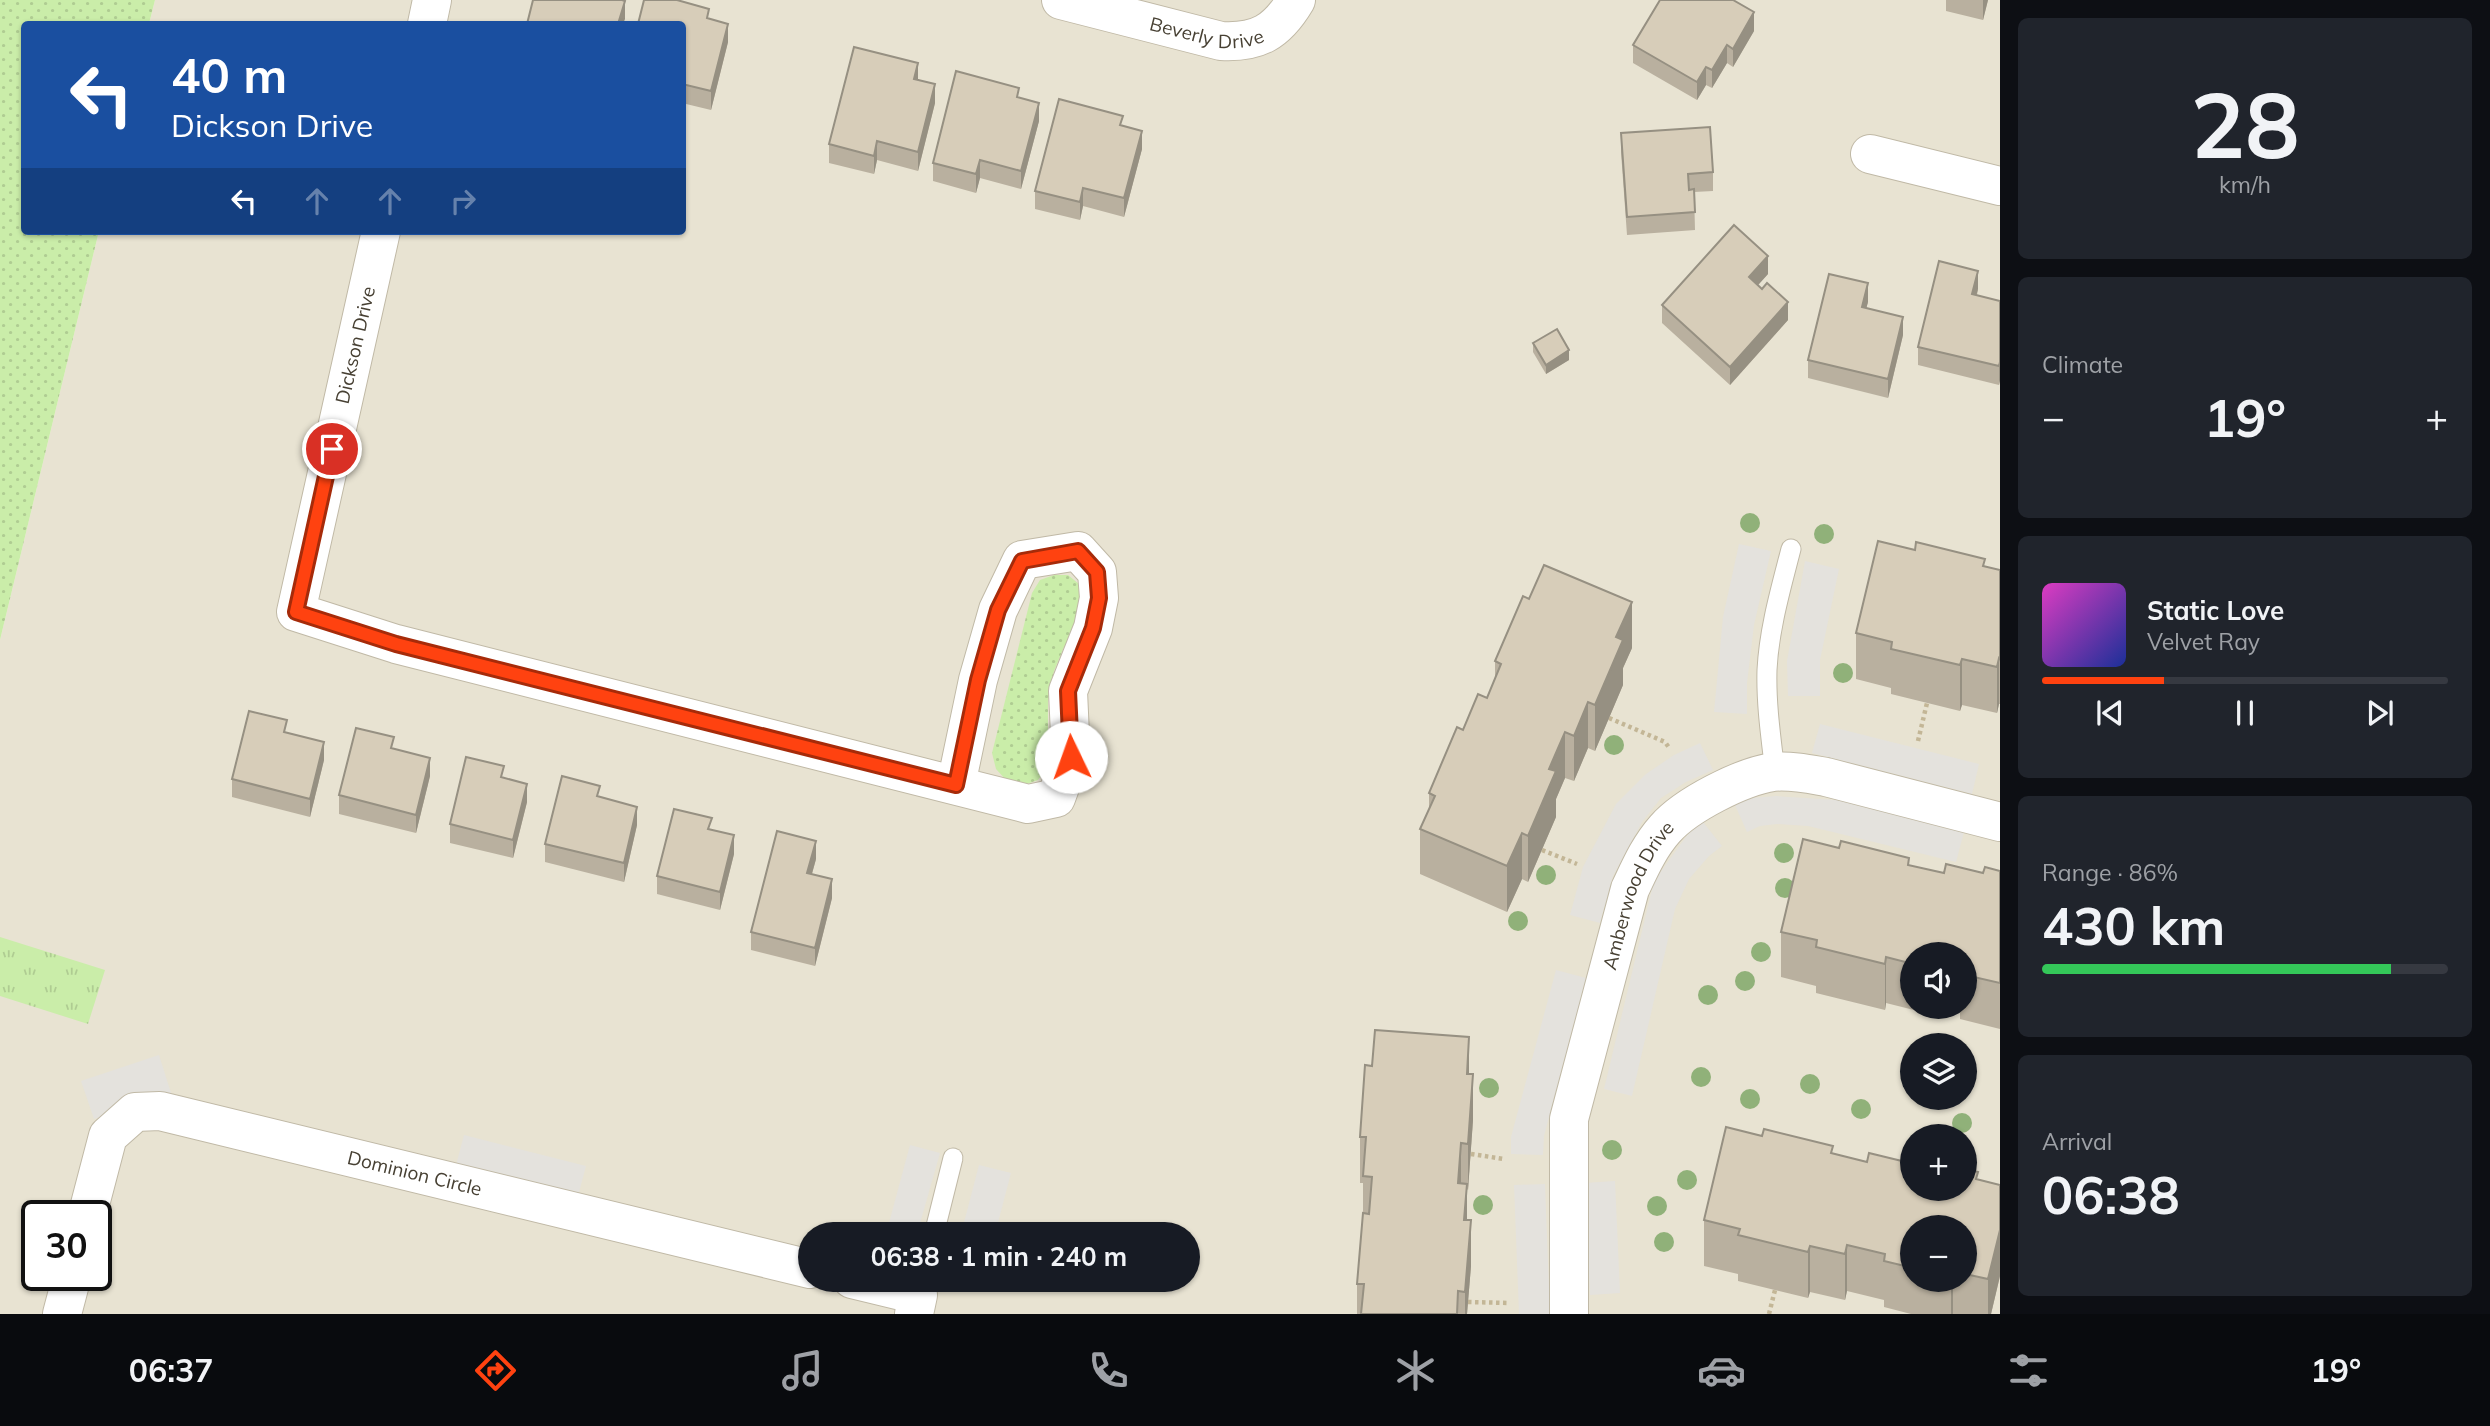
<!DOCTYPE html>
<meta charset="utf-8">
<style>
:root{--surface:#171b24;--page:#20242c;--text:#f1f3f6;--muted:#9ea1a6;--line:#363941;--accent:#ff4210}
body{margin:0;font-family:Mulish,sans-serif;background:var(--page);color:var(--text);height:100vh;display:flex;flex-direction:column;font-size:26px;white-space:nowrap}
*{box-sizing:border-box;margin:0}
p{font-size:23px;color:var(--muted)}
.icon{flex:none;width:38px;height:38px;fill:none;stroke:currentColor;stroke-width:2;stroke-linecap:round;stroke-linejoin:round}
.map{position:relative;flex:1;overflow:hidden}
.details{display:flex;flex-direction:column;gap:18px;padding:18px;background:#0d0f14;width:490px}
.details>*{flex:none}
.banner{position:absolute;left:21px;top:21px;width:665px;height:214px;border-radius:7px;box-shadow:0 2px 5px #0004;background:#1a4fa0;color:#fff;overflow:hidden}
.buttons{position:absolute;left:1900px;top:942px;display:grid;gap:14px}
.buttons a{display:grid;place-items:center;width:77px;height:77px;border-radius:50%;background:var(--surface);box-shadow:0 2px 5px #0004;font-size:35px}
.speed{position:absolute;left:21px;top:1200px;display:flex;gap:14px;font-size:35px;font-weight:700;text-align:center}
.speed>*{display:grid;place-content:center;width:91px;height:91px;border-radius:50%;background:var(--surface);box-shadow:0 2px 5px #0004;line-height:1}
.speed .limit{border:4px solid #111;border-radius:10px;background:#fff;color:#111}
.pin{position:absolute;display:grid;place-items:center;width:60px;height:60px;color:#fff;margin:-30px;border:4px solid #fff;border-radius:50%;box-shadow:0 2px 7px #0007}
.me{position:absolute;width:77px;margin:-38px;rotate:357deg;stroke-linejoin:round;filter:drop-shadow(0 0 5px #0008)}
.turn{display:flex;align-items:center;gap:24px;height:147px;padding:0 35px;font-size:32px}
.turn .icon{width:91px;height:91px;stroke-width:2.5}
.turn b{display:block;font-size:49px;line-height:60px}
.lanes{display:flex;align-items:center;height:66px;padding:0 35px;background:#0003;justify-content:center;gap:35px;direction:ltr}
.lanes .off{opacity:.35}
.big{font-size:52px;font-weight:700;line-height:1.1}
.details .widget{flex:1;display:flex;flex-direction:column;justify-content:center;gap:10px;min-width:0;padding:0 24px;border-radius:10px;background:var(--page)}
.details .dial{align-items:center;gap:0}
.dial b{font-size:91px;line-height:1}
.song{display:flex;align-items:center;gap:21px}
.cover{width:84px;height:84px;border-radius:10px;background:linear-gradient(135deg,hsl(310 70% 55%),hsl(230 70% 35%))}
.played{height:7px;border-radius:4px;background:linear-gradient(90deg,var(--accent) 30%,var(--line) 30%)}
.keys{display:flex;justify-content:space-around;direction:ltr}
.heat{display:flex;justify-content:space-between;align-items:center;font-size:38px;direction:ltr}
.charge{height:10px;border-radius:5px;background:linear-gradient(90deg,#34c759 86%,var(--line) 0)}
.trip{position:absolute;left:798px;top:1222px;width:402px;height:70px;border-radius:35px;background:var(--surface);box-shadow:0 2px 5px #0004;font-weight:700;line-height:70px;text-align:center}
.tab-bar{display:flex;height:112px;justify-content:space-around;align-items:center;background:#090b0e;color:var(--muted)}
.tab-bar .icon{width:49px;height:49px}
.tab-bar .active{color:var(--accent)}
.tab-bar b{font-size:32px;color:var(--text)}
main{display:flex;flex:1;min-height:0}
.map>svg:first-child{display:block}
.residential{fill:#e8e3d2;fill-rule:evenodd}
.grass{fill:url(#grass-dots)}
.park{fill:url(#park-tufts)}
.parking{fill:#e4e2dd}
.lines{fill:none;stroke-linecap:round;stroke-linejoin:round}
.service-casing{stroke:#c0b9a6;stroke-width:21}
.minor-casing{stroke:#c0b9a6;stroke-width:40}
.path{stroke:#c3b696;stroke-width:4.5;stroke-dasharray:3.5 3.5;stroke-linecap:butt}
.service{stroke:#fff;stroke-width:19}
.minor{stroke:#fff;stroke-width:38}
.tree{fill:#90b179}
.wall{fill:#b9b09f;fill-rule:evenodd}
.shaded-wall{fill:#969082}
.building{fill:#d7cdb9;stroke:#969082;stroke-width:2}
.route-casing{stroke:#a62b0a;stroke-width:18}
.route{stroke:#ff4210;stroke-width:12}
.labels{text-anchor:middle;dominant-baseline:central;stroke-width:5;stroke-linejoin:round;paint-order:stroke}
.street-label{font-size:19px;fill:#474033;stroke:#fff}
</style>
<main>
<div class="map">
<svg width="2000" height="1314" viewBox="0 0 2000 1314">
<defs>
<pattern id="grass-dots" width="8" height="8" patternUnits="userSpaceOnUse" patternTransform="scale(1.75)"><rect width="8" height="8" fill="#caeda9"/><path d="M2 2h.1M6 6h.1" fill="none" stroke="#afcc92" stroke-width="1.8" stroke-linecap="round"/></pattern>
<pattern id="park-tufts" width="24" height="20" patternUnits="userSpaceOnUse" patternTransform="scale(1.75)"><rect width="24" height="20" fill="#caeda9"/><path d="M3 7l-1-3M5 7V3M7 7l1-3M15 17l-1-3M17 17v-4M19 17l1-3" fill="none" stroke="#afcc92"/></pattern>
</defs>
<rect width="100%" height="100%" fill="#f4f0e4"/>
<!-- residential -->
<path class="residential" d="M155,0H2000V1314H0V640L99,231H682V24H149ZM1913,954H1965V1006H1913ZM1913,1045H1965V1097H1913ZM1913,1136H1965V1188H1913ZM37,1216H96V1276H37ZM1913,1227H1965V1279H1913ZM810,1234H1188V1279H810Z"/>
<!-- grass -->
<g class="grass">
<polygon points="0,0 155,0 149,24 24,24 24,231 99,231 0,640"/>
<polygon points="1054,575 1068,575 1079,584 1086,597 1075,629 1064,647 1054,671 1048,701 1048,766 1038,780 1024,785 1007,781 996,769 992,753 1032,593 1040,580"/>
</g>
<!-- park -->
<polygon class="park" points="0,937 105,970 88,1024 0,996"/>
<!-- parking -->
<g class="parking">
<polygon points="1739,544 1771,551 1754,625 1747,683 1747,714 1714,712 1723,617"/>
<polygon points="1805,561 1839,569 1820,660 1820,696 1788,696 1787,661"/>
<polygon points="1820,724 1979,764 1972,794 1812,753"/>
<polygon points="1700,743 1713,770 1686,782 1661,798 1642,822 1613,876 1600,923 1570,915 1583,867 1616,804 1646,774 1674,755"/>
<polygon points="1776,796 1837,800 1964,832 1956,862 1808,826 1777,824 1760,826 1747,832 1735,805 1751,798"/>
<polygon points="1703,822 1722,846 1709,856 1689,879 1675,909 1632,1096 1604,1089 1654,881 1688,834"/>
<polygon points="1556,970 1586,978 1544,1136 1543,1155 1511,1154 1511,1137"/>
<polygon points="159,1055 171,1093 94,1119 81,1081"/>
<polygon points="464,1135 586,1166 578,1196 456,1165"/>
<polygon points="910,1145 940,1153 917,1234 886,1234"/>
<polygon points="979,1165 1011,1173 995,1234 961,1234"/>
<polygon points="1615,1181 1620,1293 1590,1295 1585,1183"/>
<polygon points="1545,1184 1550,1314 1519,1314 1514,1185"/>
</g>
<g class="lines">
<defs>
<g id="service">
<path d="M1775,772C1771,738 1766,704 1767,670C1769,629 1781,588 1791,549"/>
<polyline points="934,1234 953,1158"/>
</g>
<g id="minor">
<path id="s1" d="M1061,0L1221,41C1258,43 1277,32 1296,0"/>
<polyline points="427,24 432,0"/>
<polyline points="1870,154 2000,186"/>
<polyline points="381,231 296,612 396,644 1028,804 1056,798 1071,757 1068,691 1093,628 1099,598 1097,572 1078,551 1022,560 998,610 978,680 956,785"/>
<path id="s2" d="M87,1216L108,1136L135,1112L160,1111L810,1269"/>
<polyline points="852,1279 918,1295 914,1314"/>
<polyline points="62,1314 72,1276"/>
<path id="s3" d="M1569,1314V1119L1630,889C1640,868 1649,847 1665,829C1686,805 1741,777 1773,772C1790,770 1809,774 1826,777L2000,822"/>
</g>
</defs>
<!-- service casing -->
<use href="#service" class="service-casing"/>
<!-- minor casing -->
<use href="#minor" class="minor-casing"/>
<!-- path -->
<g class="path">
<polyline points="1609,718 1665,742 1670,749"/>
<polyline points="1918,741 1927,703"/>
<polyline points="1542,850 1577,864"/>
<polyline points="1471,1154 1504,1159"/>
<polyline points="1468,1302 1510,1303"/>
<polyline points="1769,1314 1775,1290"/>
</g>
<!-- service -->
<use href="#service" class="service"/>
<!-- minor -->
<use href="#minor" class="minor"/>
</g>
<!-- trees -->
<g class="tree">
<circle cx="1750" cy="523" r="10"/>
<circle cx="1824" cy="534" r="10"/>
<circle cx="1843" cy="673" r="10"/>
<circle cx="1614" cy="745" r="10"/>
<circle cx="1784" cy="853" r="10"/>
<circle cx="1546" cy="875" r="10"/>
<circle cx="1785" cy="888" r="10"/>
<circle cx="1518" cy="921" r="10"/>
<circle cx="1761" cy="952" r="10"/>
<circle cx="1745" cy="981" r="10"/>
<circle cx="1708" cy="995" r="10"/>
<circle cx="1701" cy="1077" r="10"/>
<circle cx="1810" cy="1084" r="10"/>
<circle cx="1489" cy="1088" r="10"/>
<circle cx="1750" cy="1099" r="10"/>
<circle cx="1861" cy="1109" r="10"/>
<circle cx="1962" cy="1123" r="10"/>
<circle cx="1612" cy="1150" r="10"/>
<circle cx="1687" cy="1180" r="10"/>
<circle cx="1483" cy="1205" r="10"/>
<circle cx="1657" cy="1206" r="10"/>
<circle cx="1664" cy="1242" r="10"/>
</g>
<!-- wall -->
<g class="wall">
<polygon points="1946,0 1988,0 1983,20 1946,11"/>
<polygon points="709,18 728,42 711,110 682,103 682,24"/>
<polygon points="1754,31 1733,67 1727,63 1712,88 1706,85 1697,100 1633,63 1633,45"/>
<polygon points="918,80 935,103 918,171 877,160 874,174 829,163 829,144"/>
<polygon points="1019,97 1039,121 1021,189 980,178 976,193 933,181 933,163"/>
<polygon points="1123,126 1142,149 1124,217 1083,206 1080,220 1035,209 1035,191"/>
<polygon points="1621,133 1713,172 1713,191 1694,192 1695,230 1627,235 1621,152"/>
<polygon points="1768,274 1758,285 1788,320 1730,385 1662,323 1662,305"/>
<polygon points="1978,289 1977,295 2000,301 2000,380 1999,385 1918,365 1918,347"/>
<polygon points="1868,302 1866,308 1903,335 1888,398 1808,378 1808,360"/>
<polygon points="1533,343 1569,360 1546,374 1533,352"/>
<polygon points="1985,567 2000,570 2000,704 1999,704 1997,713 1962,705 1960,711 1891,694 1891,688 1856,679 1856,633"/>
<polygon points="1632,648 1623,668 1623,685 1595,751 1588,748 1574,781 1565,778 1556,799 1556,817 1528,882 1522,879 1507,912 1420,874 1420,829 1429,810 1429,793 1463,730 1487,698 1495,679 1495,661"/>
<polygon points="287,732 324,760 310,817 232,797 232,779"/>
<polygon points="394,749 430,776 416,833 339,814 339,795"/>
<polygon points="504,778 527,802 513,858 450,843 450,824"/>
<polygon points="600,797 637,825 624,882 545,862 545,844"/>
<polygon points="712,830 734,854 720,910 657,894 657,876"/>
<polygon points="816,859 812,874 832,898 815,966 751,950 751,932"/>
<polygon points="1909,865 1944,873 1983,873 2000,871 2000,1029 1960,1019 1960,1012 1937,1006 1965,1006 1965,954 1913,954 1913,1006 1923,1006 1922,1012 1886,1003 1885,1010 1816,993 1816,986 1781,977 1781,932"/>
<polygon points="1469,1074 1473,1120 1468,1190 1467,1189 1467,1220 1471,1266 1467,1314 1357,1314 1357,1284 1363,1213 1363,1183 1360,1183 1360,1137"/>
<path d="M1833,1153L1867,1162L1978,1179L2000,1185V1276L1991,1314H1911L1884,1307V1300L1847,1291L1845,1300L1810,1292L1808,1298L1738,1281V1274L1704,1266V1220ZM1913,1227H1965V1279H1913Z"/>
</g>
<!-- shaded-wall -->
<g class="shaded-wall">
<polygon points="1983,0 1988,0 1983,20"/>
<polygon points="625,1 625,19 623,24 618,24"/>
<polygon points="1754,12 1754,31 1733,67 1733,49"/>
<polygon points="728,24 728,42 711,110 711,91"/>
<polygon points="1727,45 1727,63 1712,88 1712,70"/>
<polygon points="918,63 918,81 914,79"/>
<polygon points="1706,67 1706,85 1697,100 1697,82"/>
<polygon points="935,84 935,103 918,171 918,152"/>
<polygon points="1039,103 1039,121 1021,189 1021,171"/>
<polygon points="1142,131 1142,149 1124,217 1124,198"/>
<polygon points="877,141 877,160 874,174 874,156"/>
<polygon points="980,160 980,178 976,193 976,174"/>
<polygon points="1083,188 1083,206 1080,220 1080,202"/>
<polygon points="1768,256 1768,274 1749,295 1749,277"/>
<polygon points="1978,271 1978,289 1972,312 1972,294"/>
<polygon points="1868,283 1868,302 1862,325 1862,307"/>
<polygon points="1788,302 1788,320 1730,385 1730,367"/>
<polygon points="1903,317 1903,335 1888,398 1888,379"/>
<polygon points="1569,350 1569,360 1546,374 1546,365"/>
<polygon points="2000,362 2000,380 1999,385 1999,366"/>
<polygon points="1632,602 1632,648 1623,668 1623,685 1595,751 1595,705 1616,637"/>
<polygon points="1999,658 1999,704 1997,713 1997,667"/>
<polygon points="1962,659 1962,705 1960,711 1960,665"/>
<polygon points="1588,702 1588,748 1574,781 1574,736"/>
<polygon points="1565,732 1565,778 1556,799 1556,817 1528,882 1528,836 1549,769"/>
<polygon points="324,742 324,760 310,817 310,799"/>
<polygon points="430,758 430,776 416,833 416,815"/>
<polygon points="527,784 527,802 513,858 513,840"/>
<polygon points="637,807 637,825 624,882 624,863"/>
<polygon points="1522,833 1522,879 1507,912 1507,866"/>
<polygon points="734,835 734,854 720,910 720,892"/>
<polygon points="816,841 816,859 807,891 807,873"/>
<polygon points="832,879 832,898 815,966 815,948"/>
<polygon points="1886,957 1886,1003 1885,1010 1885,964"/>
<polygon points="1469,1037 1469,1083 1467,1074"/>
<polygon points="1473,1074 1473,1120 1468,1190 1468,1144"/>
<polygon points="1461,1143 1461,1189 1458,1183"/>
<polygon points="1467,1184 1467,1230 1464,1220"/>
<polygon points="1471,1220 1471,1266 1467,1314 1465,1314 1465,1292"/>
<polygon points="2000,1230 2000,1276 1991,1314 1988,1314 1988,1279"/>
<polygon points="1847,1245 1847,1291 1845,1300 1845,1254"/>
<polygon points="1810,1246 1810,1292 1808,1298 1808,1252"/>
<rect x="1951" y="1279" width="2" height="35"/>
</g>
<!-- building -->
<g class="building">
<polygon points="533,0 622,0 625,1 618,24 527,24"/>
<polygon points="644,0 677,0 709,9 707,18 728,24 711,91 682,84 682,24 638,24"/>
<polygon points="1660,0 1733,0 1754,12 1733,49 1727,45 1712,70 1706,67 1697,82 1633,45"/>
<polygon points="854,47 918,63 914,79 935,84 918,152 877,141 874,156 829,144"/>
<polygon points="956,71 1019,88 1017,97 1039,103 1021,171 980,160 976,174 933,163"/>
<polygon points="1059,99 1123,116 1120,125 1142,131 1124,198 1083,188 1080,202 1035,191"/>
<polygon points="1710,127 1713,172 1688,174 1689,190 1694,189 1695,212 1627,217 1621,133"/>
<polygon points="1734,225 1768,256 1749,277 1762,289 1767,283 1788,302 1730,367 1662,305"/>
<polygon points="1939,261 1978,271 1972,294 2000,301 2000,362 1999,366 1918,347"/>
<polygon points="1829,274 1868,283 1862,307 1903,317 1888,379 1808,360"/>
<polygon points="1557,329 1569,350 1546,365 1533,343"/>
<polygon points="1878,541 1915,550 1916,542 1985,559 1983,566 2000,570 2000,659 1999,658 1997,667 1962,659 1960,665 1891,649 1892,642 1856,633"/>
<polygon points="1544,565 1632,602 1616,637 1623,640 1595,705 1588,702 1574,736 1565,732 1549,769 1556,771 1528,836 1522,833 1507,866 1420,829 1435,796 1429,793 1457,727 1463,730 1478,694 1487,698 1501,664 1495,661 1523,596 1529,599"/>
<polygon points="249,711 287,720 284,732 324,742 310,799 232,779"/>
<polygon points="356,728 394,737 391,748 430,758 416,815 339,795"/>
<polygon points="466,757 504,766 501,777 527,784 513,840 450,824"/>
<polygon points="562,776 600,786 597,796 637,807 624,863 545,844"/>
<polygon points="674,809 712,818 708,829 734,835 720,892 657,876"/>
<polygon points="777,831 816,841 807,873 832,879 815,948 751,932"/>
<polygon points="1803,839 1839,848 1841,841 1909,858 1908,865 1944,873 1946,864 1983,873 1985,867 2000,871 2000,983 1965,975 1965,954 1913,954 1913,964 1886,957 1885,964 1816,947 1817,940 1781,932"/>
<polygon points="1375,1030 1469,1037 1467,1074 1473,1074 1468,1144 1461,1143 1458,1183 1467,1184 1464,1220 1471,1220 1465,1292 1458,1291 1457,1314 1361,1314 1364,1284 1357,1284 1363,1213 1369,1214 1372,1177 1363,1176 1366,1137 1360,1137 1365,1065 1372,1066"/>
<polygon points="1726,1127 1762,1136 1764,1129 1833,1146 1831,1153 1867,1162 1869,1153 1906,1162 1908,1155 1913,1156 1913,1188 1965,1188 1965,1169 1978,1172 1976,1179 2000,1185 2000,1230 1988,1279 1965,1274 1965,1227 1913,1227 1913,1268 1884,1261 1885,1254 1847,1245 1845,1254 1810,1246 1808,1252 1738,1235 1740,1229 1704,1220"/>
</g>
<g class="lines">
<defs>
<polyline id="route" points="332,449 296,612 396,644 956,785 978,680 998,610 1022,561 1078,551 1097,572 1099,598 1093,628 1068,691 1071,757"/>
</defs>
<!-- route casing -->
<use href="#route" class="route-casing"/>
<!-- route -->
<use href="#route" class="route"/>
</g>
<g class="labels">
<!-- street labels -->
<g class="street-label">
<text stroke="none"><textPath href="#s1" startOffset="150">Beverly Drive</textPath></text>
<text transform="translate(355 345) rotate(-77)">Dickson Drive</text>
<text stroke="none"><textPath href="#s3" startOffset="430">Amberwood Drive</textPath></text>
<text stroke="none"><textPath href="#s2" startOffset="406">Dominion Circle</textPath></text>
</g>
</g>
</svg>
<div class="buttons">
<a><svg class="icon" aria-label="sound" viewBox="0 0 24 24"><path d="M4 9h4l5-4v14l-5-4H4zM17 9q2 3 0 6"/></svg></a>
<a><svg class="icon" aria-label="layers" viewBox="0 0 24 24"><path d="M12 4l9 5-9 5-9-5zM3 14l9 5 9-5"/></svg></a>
<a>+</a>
<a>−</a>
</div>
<div class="speed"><div class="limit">30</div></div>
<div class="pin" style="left:332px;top:449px;background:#d93025"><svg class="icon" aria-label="arrive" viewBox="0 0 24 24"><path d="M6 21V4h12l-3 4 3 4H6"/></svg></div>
<svg class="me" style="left:1071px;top:757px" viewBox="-20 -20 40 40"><circle r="19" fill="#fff"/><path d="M0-13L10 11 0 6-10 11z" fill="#ff4210"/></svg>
<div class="trip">06:38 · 1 min · 240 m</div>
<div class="banner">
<div class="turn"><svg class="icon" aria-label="left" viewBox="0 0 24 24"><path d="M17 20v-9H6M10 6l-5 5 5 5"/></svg><div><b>40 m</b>Dickson Drive</div></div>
<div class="lanes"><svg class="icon" aria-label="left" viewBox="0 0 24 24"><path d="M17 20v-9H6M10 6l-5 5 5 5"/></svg><svg class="icon off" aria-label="ahead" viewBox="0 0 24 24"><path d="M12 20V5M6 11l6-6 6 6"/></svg><svg class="icon off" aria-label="ahead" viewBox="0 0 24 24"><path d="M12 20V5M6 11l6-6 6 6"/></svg><svg class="icon off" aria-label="right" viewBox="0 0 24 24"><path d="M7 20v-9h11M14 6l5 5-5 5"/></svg></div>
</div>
</div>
<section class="details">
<div class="widget dial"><b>28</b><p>km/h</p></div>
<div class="widget"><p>Climate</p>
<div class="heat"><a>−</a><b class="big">19°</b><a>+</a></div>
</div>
<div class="widget">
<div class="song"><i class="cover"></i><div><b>Static Love</b><p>Velvet Ray</p></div></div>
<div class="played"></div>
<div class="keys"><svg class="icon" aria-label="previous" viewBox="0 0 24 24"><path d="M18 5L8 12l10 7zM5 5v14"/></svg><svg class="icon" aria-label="pause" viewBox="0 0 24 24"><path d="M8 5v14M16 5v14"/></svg><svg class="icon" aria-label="next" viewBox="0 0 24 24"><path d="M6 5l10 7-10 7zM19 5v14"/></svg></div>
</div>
<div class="widget"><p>Range · 86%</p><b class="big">430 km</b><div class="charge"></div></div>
<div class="widget"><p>Arrival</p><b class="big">06:38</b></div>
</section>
</main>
<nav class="tab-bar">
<b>06:37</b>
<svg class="icon active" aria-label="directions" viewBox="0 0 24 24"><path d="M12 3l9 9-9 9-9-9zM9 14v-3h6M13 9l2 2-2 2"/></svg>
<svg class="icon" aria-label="music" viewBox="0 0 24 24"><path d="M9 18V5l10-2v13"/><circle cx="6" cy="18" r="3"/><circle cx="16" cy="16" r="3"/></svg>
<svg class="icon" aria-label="phone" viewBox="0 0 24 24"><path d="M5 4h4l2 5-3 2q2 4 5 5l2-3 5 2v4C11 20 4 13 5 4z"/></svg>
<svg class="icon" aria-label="climate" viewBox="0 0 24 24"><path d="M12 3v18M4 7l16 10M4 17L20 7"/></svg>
<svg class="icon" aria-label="car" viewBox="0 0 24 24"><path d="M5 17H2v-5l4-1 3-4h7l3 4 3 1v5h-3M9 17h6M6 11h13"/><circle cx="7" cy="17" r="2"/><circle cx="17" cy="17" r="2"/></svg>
<svg class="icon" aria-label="filters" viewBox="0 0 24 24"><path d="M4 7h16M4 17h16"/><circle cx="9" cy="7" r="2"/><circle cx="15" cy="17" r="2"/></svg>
<b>19°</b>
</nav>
